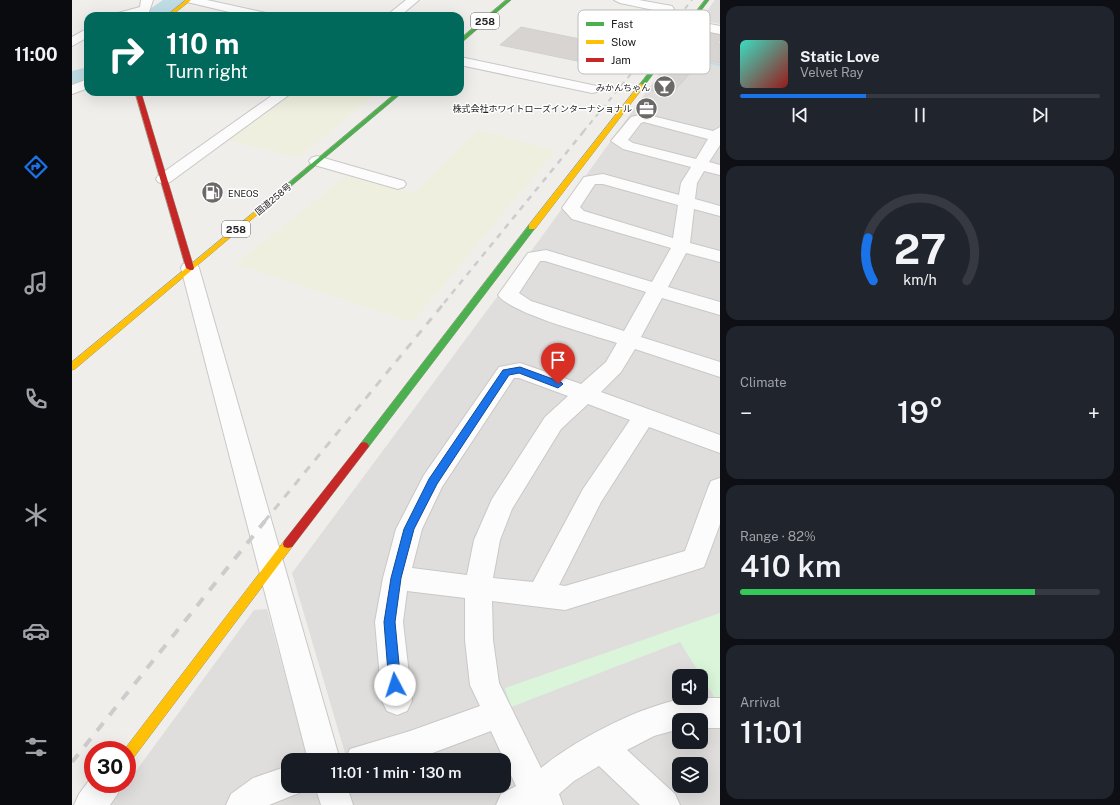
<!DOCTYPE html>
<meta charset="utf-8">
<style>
:root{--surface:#171b24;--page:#20242c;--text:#f1f3f6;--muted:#9ea1a6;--line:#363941;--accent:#1a73e8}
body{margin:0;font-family:"Public Sans","Noto Sans JP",sans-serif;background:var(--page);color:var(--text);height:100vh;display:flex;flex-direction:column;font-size:15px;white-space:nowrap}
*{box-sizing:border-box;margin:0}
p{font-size:13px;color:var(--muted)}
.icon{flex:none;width:22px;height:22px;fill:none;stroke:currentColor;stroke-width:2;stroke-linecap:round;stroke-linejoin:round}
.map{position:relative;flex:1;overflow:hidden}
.sheet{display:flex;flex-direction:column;gap:6px;padding:6px;background:#0d0f14;width:400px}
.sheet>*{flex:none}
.hud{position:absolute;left:12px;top:12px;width:380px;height:84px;border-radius:12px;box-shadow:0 4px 16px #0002;background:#00695c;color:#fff;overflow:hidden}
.fabs{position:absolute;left:600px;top:669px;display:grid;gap:8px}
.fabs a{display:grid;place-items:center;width:36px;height:36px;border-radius:8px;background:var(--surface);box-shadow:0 4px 16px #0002;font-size:20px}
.speed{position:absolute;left:12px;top:741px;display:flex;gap:8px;font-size:20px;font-weight:700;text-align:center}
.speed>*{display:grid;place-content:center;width:52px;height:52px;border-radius:50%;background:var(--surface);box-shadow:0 4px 16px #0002;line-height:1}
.speed .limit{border:6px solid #d22;background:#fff;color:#111}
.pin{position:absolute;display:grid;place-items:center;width:34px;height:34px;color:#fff;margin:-41px -17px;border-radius:50% 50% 50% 0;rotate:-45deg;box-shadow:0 0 4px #0007}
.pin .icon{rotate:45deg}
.me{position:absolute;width:44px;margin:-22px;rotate:355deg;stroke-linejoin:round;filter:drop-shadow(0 0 3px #0008)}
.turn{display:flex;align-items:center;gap:14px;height:84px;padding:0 16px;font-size:18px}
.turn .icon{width:52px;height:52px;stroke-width:2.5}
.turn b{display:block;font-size:28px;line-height:34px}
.big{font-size:30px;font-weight:600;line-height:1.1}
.sheet .tile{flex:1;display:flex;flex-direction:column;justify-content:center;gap:6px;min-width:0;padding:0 14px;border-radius:12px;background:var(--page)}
.sheet .dial{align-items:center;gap:0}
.dial svg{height:104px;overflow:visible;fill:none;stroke:var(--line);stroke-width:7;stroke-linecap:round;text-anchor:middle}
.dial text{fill:var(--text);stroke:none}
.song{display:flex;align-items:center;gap:12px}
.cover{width:48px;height:48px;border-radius:6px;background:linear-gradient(135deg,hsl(170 70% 55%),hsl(0 70% 35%))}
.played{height:4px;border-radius:2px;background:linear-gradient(90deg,var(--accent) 35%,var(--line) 35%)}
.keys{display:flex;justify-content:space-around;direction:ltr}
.heat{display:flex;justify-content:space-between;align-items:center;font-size:22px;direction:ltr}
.charge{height:6px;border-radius:3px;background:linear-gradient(90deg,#34c759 82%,var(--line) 0)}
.trip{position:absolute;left:209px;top:753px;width:230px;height:40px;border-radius:12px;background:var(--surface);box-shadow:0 4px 16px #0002;font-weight:600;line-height:40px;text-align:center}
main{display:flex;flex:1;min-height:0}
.menu{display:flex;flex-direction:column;width:72px;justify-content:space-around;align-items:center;background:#090b0e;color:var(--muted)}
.menu .icon{width:28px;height:28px}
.menu .active{color:var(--accent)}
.menu b{font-size:18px;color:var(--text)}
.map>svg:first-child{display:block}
.residential{fill:#dfdedc;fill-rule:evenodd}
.farmland{fill:#efefdf}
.park{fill:#daf5da}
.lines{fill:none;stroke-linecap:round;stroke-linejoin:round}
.stream{fill:#bfdbe3;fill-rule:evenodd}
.river{fill:#bfdbe3;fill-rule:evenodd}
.building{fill:#d7d4d2;stroke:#d3d0cc}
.street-casing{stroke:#c9c8c7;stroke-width:2}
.fast-casing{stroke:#999a82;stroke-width:1}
.slow-casing{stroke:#999a82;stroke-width:1}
.jam-casing{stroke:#999a82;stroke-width:1}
.street{fill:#fdfcfc;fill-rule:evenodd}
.fast{fill:#4caf50;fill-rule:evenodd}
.slow{fill:#ffc107;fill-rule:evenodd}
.jam{fill:#c62828;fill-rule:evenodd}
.rail-far3{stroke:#ccc;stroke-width:2;stroke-dasharray:5 5;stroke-linecap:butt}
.rail-far2{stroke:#ccc;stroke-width:2.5;stroke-dasharray:6 6;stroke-linecap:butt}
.rail-far1{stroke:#ccc;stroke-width:3;stroke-dasharray:8 8;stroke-linecap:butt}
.rail{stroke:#ccc;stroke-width:4;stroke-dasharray:10 10;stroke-linecap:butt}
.route{fill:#1a73e8;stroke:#114b97}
.labels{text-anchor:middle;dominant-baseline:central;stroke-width:3;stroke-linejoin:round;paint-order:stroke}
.far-poi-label{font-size:9px;fill:#222;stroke:#fff;text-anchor:end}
.far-street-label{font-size:9px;fill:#222;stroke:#fff}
.shield{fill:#fff;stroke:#646464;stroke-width:1}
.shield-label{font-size:10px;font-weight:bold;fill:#222}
.key{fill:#fff;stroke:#bdbdbd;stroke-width:1}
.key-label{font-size:11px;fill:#222}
</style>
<main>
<nav class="menu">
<b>11:00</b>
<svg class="icon active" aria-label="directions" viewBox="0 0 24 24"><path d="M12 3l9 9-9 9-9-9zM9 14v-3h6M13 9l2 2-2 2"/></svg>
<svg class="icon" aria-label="music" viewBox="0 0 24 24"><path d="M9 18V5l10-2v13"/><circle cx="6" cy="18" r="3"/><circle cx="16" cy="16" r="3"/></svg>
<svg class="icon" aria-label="phone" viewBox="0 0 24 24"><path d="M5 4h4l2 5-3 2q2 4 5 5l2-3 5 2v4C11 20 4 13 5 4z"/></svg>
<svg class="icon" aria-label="climate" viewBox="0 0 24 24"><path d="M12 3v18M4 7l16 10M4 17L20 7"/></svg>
<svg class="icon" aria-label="car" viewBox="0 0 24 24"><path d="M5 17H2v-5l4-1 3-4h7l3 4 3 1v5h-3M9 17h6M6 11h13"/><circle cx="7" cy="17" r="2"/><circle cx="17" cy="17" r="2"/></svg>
<svg class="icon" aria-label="filters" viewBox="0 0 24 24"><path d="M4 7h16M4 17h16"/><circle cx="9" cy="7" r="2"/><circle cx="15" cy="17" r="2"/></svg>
</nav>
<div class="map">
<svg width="648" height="805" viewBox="0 0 648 805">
<rect width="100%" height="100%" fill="#f0eeeb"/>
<!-- residential -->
<g class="residential">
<polygon points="643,0 648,0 648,24 628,20"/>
<path d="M621,27L648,33V805H280L277,793L279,786H432V760H275L220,573L468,239ZM607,676H629V698H607ZM607,720H629V742H607ZM607,764H629V786H607Z"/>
<polygon points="195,609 236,760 216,760 216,786 243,786 248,805 39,805 182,610"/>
</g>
<!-- farmland -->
<g class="farmland">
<polygon points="222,92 306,92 226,158 156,140"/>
<polygon points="405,130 484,150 341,322 163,264 274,176 342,193"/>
</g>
<!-- park -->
<polygon class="park" points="648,613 648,699 643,698 608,642 439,707 433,688"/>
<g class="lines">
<!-- stream -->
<polygon class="stream" points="600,54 648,64 648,66 600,56"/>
<!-- river -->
<g class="river">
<polygon points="91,0 116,0 97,16 72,16 75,11"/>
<polygon points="16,67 16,83 0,87 0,71"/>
</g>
</g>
<!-- building -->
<g class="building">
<polygon points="449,27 552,48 534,70 510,65 510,62 428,45"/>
<polygon points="632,32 648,35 648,40 644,44 648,44 648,63 630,59 599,95 579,90 611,55 603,53 615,37 626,40"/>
</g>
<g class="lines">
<defs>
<g id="street">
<polygon points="69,0 81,0 77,12 63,16 44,16 46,13 68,7"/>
<polygon points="113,0 135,0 194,13 196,16 174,16 115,2"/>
<polygon points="334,0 347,0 328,16 314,16"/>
<polygon points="542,0 567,0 600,6 602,9 596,13 548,3"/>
<polygon points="617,20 648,26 648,34 613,27 611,24"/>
<polygon points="16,28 16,37 0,46 0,37"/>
<polygon points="388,57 520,85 525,86 527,89 525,92 520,93 388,65"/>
<polygon points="16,79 16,88 0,94 0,85"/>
<polygon points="205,92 221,92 98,182 92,184 86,182 84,179 86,176"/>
<path d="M572,114L641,131L648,127V145L637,162L648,165V175L632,171L625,183L623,199L648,206V216L622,209L618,243L648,251V262L614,253L596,287L648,302V315L590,298L569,337L648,362V377L563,349L549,372L529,392L648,435V453L577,427L529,502L487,585L493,586L613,551L636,488L639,481L648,478V524L632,567L623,570L493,610L420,601L421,640L427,683L469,768C503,740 568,706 611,699C623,697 636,698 648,698V728H629V720H607V729L582,736L555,750L603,794L608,805H568L527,766L502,781L487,794L491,805H424L429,794L444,786L419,731L342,760H273L278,749L338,731L408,706L398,685L393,640V598L335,591L331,622L340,701L335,711L325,715L315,711L310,701L303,622L311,578L324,529L352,475L427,367L448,363L509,384L534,362L545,343C521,335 439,314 426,295L456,253L474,250L580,282L599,248L500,219L490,208L512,177L531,174L607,195L609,183L619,167L551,149L539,141L559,117ZM572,122L636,139L624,159L561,143L556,140L569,123ZM523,184H531L606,205L601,238L512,211L508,207ZM468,261H473L574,292L552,331L459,301L447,293ZM442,378H447L496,396L473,417L420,499L402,540L395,575L340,568L350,529L370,487ZM516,404L558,420L511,489L461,582L421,578L428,540L440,509L489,429Z"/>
<polygon points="245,156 332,181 334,184 332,187 326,189 239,164 237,161 239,158"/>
<polygon points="118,262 125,264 127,268 268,760 236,760 109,268 111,264"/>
<polygon points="216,766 216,786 230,786 227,793 197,805 154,805 159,794 181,778"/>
<polygon points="21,775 21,784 50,784 45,795 38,805 2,805 7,794"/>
<polygon points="243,786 275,786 281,805 249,805"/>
</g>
<g id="fast">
<polygon points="434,0 439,0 388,44 388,39"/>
<polygon points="633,0 637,0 572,86 568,86 568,84"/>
<polygon points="325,92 331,92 199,203 195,203 195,201"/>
<polygon points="457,225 463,225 464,227 295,449 289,449 287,446 289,443"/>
</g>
<g id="slow">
<polygon points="114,0 119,0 99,16 94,16"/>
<polygon points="568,84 573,85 463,229 457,229 457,225"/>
<polygon points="197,200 200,202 199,203 3,369 0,370 0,362"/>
<polygon points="216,540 220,541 221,544 220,547 59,761 55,763 55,750 52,750 212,541"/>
</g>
<g id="jam">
<polygon points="63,92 69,92 122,268 121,270 118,270 114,268"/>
<polygon points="292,442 295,443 297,446 295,449 220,547 216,548 212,547 211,544 212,541 289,443"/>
</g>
</defs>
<!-- street casing -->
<use href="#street" class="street-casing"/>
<!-- fast casing -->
<use href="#fast" class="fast-casing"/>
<!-- slow casing -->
<use href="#slow" class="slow-casing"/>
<!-- jam casing -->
<use href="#jam" class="jam-casing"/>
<!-- street -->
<use href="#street" class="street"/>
<!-- fast -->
<use href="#fast" class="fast"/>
<!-- slow -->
<use href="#slow" class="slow"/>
<!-- jam -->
<use href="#jam" class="jam"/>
<!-- rail-far3 -->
<polyline class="rail-far3" points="511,132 620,0"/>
<!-- rail-far2 -->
<polyline class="rail-far2" points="372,303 512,131"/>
<!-- rail-far1 -->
<polyline class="rail-far1" points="192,522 373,302"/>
<!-- rail -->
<polyline class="rail" points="0,762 193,521"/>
</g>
<!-- route -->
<polygon class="route" points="448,367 489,382 491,384 486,388 447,373 437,375 365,484 342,529 329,578 323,622 329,685 327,689 323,691 319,689 317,685 312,622 319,578 332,529 357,479 431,370"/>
<!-- icons -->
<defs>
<symbol id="bar-disc" viewBox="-11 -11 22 22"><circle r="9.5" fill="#6a6968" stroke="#fff"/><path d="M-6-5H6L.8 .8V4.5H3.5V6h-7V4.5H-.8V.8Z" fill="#fff"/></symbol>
<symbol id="office-disc" viewBox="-11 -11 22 22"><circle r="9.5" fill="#6a6968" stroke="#fff"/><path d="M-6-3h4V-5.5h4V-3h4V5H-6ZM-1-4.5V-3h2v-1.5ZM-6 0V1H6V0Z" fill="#fff"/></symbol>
<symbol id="fuel-disc" viewBox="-11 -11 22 22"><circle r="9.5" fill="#6a6968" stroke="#fff"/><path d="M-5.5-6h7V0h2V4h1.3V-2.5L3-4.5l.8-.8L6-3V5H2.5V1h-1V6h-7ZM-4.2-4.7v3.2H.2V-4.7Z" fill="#fff"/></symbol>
</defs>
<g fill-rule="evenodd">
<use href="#bar-disc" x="580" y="74" width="25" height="25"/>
<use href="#office-disc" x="562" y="96" width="25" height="25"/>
<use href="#fuel-disc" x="128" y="180" width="25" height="25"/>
</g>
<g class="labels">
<!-- far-poi labels -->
<g class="far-poi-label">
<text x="578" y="87">みかんちゃん</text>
<text x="560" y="108">株式会社ホワイトローズインターナショナル</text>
<text x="156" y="193" text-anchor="start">ENEOS</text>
</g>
<!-- far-street labels -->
<g class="far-street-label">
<text transform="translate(201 199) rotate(-40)">国道258号</text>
</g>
<!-- shield labels -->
<g class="shield">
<rect x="399" y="13" width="28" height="16" rx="3"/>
<rect x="150" y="221" width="28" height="16" rx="3"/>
</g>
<g class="shield-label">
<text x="413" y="21">258</text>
<text x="164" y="229">258</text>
</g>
</g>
<!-- legend -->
<rect x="506" y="10" width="132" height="64" rx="6" class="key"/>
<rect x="514" y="22" width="18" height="4" fill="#4caf50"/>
<rect x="514" y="40" width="18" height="4" fill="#ffc107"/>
<rect x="514" y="58" width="18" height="4" fill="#c62828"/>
<g class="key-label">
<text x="539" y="28">Fast</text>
<text x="539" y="46">Slow</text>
<text x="539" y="64">Jam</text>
</g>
</svg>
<div class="fabs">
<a><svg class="icon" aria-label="sound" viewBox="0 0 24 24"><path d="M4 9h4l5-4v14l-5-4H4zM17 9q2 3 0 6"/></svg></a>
<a><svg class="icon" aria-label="search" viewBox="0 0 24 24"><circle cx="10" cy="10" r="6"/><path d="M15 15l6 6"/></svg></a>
<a><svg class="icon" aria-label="layers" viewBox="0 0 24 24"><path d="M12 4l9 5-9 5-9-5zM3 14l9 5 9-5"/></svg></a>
</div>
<div class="speed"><div class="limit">30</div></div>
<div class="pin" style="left:486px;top:384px;background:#d93025"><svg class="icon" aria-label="arrive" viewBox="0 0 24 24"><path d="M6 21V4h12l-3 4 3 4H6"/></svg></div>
<svg class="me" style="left:323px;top:685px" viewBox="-20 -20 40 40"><circle r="19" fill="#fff"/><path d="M0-13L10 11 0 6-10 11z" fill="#1a73e8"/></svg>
<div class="trip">11:01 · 1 min · 130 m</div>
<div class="hud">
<div class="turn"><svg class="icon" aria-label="right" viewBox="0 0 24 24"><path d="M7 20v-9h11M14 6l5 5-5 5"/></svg><div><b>110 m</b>Turn right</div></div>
</div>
</div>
<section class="sheet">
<div class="tile">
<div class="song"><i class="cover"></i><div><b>Static Love</b><p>Velvet Ray</p></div></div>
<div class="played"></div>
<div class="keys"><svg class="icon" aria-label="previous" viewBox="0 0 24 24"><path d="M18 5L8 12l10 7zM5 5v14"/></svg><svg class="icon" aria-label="pause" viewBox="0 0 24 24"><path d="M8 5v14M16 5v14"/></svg><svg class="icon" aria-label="next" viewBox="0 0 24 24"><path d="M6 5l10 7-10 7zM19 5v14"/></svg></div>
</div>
<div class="tile dial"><svg viewBox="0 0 100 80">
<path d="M14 69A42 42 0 1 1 86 69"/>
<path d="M14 69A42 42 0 0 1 10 36" stroke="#1a73e8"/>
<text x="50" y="56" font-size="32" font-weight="700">27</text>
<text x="50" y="72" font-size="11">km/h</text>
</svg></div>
<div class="tile"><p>Climate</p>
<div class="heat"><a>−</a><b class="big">19°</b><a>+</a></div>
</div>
<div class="tile"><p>Range · 82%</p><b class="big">410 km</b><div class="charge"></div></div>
<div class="tile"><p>Arrival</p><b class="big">11:01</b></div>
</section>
</main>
